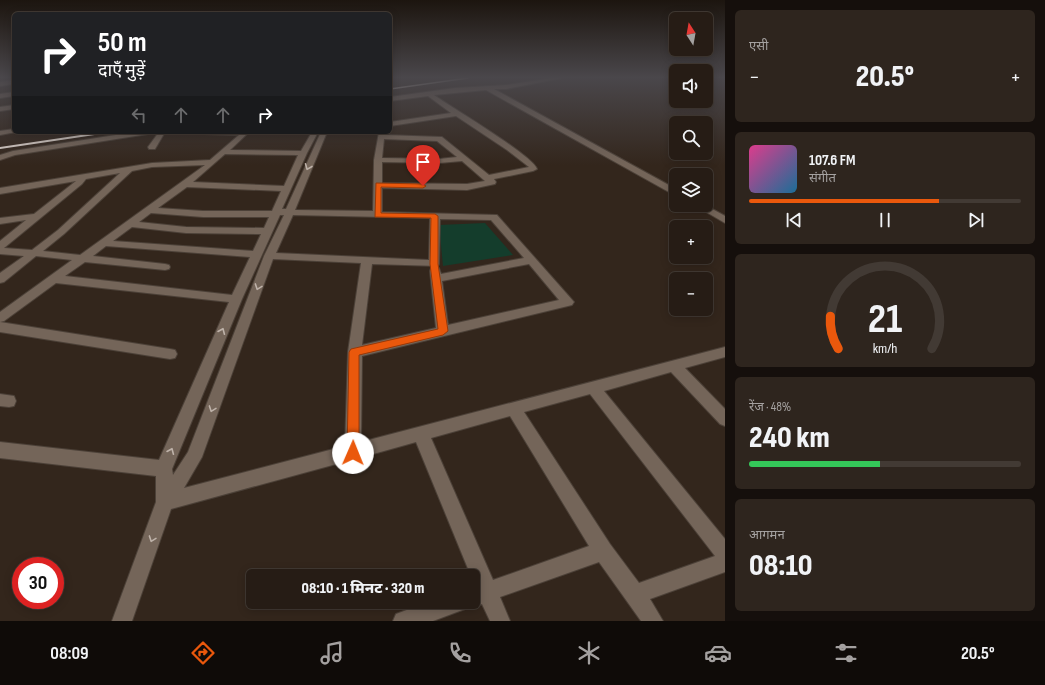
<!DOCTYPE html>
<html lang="hi">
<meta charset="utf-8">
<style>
:root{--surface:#261c15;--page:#2e251e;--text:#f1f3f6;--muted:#a4a1a0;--line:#423a34;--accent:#ea580c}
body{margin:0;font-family:"Sofia Sans Condensed","Noto Sans Devanagari",sans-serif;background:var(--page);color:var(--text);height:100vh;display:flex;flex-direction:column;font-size:15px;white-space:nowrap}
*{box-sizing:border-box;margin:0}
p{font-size:13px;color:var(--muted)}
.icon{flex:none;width:22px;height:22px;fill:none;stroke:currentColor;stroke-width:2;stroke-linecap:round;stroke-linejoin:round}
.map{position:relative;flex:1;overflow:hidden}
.drawer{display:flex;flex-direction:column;gap:10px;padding:10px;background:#150f0c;width:320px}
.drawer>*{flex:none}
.banner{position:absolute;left:12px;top:12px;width:380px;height:122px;border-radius:6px;box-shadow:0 2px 10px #0003,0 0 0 1px var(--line);background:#202124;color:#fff;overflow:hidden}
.needle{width:26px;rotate:349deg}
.fabs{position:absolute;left:669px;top:12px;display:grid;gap:8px}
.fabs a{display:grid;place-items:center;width:44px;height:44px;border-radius:6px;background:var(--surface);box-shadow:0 2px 10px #0003,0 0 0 1px var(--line);font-size:20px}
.speed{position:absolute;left:12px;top:557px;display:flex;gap:8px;font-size:20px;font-weight:700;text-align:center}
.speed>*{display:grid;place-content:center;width:52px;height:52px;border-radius:50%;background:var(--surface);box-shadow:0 2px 10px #0003,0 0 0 1px var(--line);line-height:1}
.speed .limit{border:6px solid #d22;background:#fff;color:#111}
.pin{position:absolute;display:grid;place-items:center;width:34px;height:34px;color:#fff;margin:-41px -17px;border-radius:50% 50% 50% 0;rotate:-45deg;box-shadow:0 0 4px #0007}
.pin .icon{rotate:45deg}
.me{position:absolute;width:44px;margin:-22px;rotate:1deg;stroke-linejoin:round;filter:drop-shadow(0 0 3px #0008)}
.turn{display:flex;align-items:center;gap:14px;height:84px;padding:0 20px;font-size:18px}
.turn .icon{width:52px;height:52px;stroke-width:2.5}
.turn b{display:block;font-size:28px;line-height:34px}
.lanes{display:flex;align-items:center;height:38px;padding:0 20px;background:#0003;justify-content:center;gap:20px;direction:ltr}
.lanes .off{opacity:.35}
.big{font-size:30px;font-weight:800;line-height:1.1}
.drawer .card{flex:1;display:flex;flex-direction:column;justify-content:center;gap:6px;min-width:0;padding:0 14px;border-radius:6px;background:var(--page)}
.drawer .dial{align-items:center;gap:0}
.dial svg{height:104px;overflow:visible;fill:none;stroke:var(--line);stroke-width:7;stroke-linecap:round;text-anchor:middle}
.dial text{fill:var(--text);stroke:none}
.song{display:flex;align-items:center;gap:12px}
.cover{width:48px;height:48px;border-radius:6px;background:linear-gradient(135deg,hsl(330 70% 55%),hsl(200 70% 35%))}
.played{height:4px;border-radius:2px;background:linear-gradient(90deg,var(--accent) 70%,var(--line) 70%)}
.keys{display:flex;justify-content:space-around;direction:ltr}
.heat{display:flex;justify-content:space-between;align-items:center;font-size:22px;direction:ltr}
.charge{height:6px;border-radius:3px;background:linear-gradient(90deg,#34c759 48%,var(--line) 0)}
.trip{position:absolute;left:246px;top:569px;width:234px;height:40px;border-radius:6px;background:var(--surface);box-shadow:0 2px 10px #0003,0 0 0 1px var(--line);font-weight:800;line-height:40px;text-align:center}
.dock{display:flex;height:64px;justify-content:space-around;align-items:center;background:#0f0b08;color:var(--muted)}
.dock .icon{width:28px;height:28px}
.dock .active{color:var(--accent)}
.dock b{font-size:18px;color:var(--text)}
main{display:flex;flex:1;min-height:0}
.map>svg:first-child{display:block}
.green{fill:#143d2c}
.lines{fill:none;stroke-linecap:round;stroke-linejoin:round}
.minor-casing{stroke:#4c4138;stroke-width:2}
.minor{fill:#746559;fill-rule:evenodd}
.rail-far1{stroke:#e1d7d0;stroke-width:1.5}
.rail{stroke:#e1d7d0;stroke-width:2}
.oneway{stroke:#beb2a9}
.route{fill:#ea580c;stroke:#983908}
</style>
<main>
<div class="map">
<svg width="725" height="621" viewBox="0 0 725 621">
<rect width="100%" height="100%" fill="#33261c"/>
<!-- green -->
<polygon class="green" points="485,223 513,255 443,266 439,225"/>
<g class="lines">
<defs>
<g id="minor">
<path d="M552,78H562L506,89H494L676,189V196L486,90L434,95C451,107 532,155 537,169L533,171L494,179L496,182L495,184L467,190L382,188V212L497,215L574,302L572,305L568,306L362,356L361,442L725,347V357L685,368L725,409V426L720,424L671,372L604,391L725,539V572L650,599L663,621H641L599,562L500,597L510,621H490L482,604L473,607L467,605L465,609L433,621H393L396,614L428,602H473V587L475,586L473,576H471L416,442L359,458L353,461L351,460L171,509L132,621H112L156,502V476L0,458V442L159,460L229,302L56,283L4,321L0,322L170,349L175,350L177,354L175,358L170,359L0,332V312L72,260L36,256L4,282L0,283V273L24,256L0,254V241L26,220L0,224V218L34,214L76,181L0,194V188L152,163L210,160L239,135L204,134L201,132H249L230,150L301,151L312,132H318L307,153L282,209H286L321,132H327L295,210L373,211L374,160L379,132H385V135L442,137L489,175L529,167L507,150L456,116L390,126V122L451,113L428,96L390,101V97L455,88L506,85ZM384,139L437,141L457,157L439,159L382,158ZM225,154L298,155L284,186L193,182ZM462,161L485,181L467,184L382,183V162L439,163ZM205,165L80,255L43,251L64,234L132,171L152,167ZM120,173L58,230L32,250L4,248L82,184L86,179ZM187,187L281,191L272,211H203L158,208ZM151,213L203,217H269L264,228L186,227L139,222ZM280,215H284L264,256L188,452L173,475L172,469L242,299ZM293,215L430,218L429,260L276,253ZM440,219L491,220L524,258L441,274L439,268H431L430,271L436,328L362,345L372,264L438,266L439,264ZM132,227L186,233L261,234L253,251L113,241ZM106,246L250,257L232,295L65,276L85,262L165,270L169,269L170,267L169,265L165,264L93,256ZM273,259L361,263L348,352L345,446L184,488L202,457ZM529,264L559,300L448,325L442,281ZM590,394L715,556L639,583L610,544L524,412ZM510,416L589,546L493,580L431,438Z"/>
<polygon points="14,80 14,84 0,86 0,82"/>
<polygon points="14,92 14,96 0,98 0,94"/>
<polygon points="14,105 14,109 0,111 0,107"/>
<polygon points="14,129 14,132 16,132 0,135 0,131"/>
<polygon points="135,132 151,132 148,134 15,155 0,160 0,155 13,151"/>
<polygon points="159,132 165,132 155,149 149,149 148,147"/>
<polygon points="694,205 705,205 725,216 725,223"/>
<polygon points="0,394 14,396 16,401 14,406 9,407 0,406"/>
</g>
</defs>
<!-- minor casing -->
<use href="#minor" class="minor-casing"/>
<!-- minor -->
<use href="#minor" class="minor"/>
<!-- rail-far1 -->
<polyline class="rail-far1" points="390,89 468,78"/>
<!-- rail -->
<polyline class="rail" points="0,148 108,132"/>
</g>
<!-- one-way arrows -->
<defs><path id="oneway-chevron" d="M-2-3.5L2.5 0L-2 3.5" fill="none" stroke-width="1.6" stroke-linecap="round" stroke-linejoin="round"/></defs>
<g class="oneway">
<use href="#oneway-chevron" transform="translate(308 167) rotate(112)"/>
<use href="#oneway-chevron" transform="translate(258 287) rotate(110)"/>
<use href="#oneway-chevron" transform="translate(222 331) rotate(-67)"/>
<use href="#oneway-chevron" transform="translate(212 409) rotate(110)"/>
<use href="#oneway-chevron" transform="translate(171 451) rotate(-67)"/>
<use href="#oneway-chevron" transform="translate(152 539) rotate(110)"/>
</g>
<!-- sky -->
<linearGradient id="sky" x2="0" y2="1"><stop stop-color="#1c150f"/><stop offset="0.47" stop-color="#4a474b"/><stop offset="1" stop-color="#4a474b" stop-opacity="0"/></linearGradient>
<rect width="725" height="165" fill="url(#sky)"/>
<!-- route -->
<polygon class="route" points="376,183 423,184 426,186 423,188 381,187 381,213 435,214 438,216 438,264 448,331 443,335 359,355 359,453 357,457 353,459 348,457 347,453 349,352 351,349 438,329 430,264 431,218 375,217"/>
</svg>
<div class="fabs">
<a><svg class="needle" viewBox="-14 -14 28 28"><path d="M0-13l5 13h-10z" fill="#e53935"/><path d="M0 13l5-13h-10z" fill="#a4a1a0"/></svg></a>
<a><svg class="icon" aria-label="sound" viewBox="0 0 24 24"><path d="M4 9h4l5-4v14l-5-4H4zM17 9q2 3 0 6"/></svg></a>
<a><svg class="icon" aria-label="search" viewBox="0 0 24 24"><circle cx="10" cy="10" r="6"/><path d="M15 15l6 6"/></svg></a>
<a><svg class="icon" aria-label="layers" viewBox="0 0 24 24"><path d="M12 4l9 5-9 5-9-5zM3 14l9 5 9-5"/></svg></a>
<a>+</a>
<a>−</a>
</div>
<div class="speed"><div class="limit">30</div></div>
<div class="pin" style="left:423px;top:186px;background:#d93025"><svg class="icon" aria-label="arrive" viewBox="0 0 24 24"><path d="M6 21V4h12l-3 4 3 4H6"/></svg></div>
<svg class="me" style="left:353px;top:453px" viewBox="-20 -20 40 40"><circle r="19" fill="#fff"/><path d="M0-13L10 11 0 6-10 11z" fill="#ea580c"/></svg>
<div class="trip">08:10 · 1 मिनट · 320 m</div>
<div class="banner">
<div class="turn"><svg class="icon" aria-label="right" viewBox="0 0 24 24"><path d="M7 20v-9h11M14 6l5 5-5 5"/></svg><div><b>50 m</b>दाएँ मुड़ें</div></div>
<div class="lanes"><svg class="icon off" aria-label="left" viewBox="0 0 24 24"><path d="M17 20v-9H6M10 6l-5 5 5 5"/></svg><svg class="icon off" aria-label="ahead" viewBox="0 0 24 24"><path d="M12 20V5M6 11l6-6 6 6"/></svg><svg class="icon off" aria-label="ahead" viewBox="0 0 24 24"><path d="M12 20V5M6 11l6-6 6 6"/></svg><svg class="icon" aria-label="right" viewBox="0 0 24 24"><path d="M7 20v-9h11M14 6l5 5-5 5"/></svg></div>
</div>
</div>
<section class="drawer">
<div class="card"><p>एसी</p>
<div class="heat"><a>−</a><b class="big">20.5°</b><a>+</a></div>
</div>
<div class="card">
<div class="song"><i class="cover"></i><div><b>107.6 FM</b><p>संगीत</p></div></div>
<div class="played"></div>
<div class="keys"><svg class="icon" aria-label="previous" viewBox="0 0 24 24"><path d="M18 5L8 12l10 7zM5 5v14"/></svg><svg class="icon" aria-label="pause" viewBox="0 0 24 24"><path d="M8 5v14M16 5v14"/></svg><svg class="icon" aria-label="next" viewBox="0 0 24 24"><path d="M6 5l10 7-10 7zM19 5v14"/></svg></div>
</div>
<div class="card dial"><svg viewBox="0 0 100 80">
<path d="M14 69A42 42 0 1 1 86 69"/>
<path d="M14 69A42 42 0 0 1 8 44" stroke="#ea580c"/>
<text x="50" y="56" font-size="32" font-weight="700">21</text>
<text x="50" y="72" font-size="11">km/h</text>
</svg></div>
<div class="card"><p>रेंज · 48%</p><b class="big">240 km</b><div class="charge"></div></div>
<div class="card"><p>आगमन</p><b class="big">08:10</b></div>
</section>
</main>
<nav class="dock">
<b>08:09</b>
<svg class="icon active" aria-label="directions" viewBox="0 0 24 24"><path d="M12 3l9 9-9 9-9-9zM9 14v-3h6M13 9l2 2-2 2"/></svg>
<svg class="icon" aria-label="music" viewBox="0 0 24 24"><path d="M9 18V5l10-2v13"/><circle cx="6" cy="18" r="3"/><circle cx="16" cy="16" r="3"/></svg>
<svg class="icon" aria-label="phone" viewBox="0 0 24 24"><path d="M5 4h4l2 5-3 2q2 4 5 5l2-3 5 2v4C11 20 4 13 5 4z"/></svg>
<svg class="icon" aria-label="climate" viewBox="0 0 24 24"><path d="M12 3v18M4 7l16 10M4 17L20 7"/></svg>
<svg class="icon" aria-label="car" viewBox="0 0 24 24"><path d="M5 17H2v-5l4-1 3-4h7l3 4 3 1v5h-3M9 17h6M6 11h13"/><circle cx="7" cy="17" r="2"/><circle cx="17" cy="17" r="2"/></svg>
<svg class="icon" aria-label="filters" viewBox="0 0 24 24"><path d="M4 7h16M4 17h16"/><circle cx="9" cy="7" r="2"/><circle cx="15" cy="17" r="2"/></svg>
<b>20.5°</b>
</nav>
